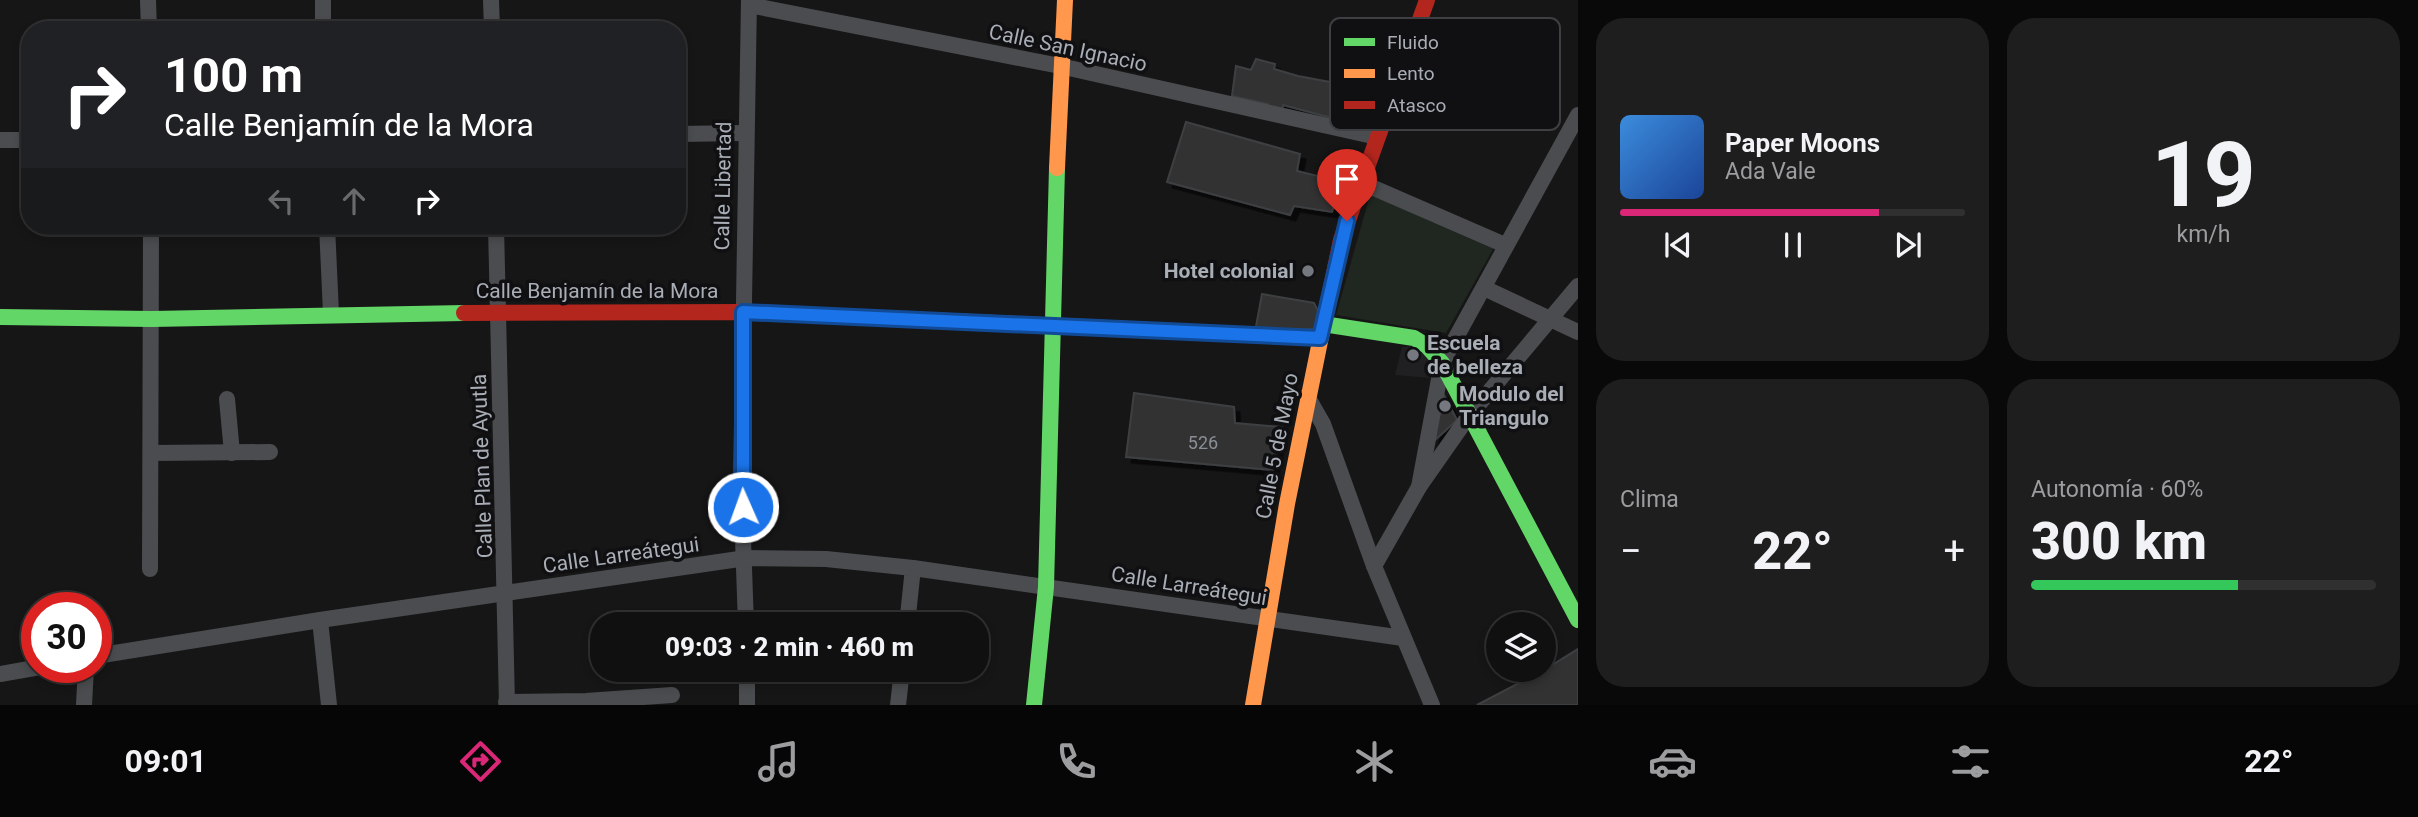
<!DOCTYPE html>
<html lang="es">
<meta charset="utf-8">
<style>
:root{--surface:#101010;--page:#1e1e1e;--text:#f1f3f6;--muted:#9c9d9f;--line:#303030;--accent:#db2777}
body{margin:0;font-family:Roboto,sans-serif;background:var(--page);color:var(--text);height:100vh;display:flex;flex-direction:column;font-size:26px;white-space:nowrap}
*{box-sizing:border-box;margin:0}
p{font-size:23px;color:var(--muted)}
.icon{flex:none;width:38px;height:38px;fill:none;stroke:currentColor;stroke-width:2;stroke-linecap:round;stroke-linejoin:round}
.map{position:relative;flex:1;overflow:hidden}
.panel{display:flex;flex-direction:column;gap:18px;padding:18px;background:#090909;width:840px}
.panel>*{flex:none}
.top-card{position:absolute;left:21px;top:21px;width:665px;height:214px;border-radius:28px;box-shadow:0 4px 10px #0003,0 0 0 2px var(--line);background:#202124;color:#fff;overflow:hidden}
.controls{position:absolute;left:1486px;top:612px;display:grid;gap:14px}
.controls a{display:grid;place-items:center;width:70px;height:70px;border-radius:50%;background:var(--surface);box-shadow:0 4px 10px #0003,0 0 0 2px var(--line);font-size:35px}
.speed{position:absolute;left:21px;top:592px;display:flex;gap:14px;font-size:35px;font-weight:700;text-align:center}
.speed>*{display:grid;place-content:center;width:91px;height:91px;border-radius:50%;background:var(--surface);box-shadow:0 4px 10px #0003,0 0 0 2px var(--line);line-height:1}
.speed .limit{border:10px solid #d22;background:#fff;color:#111}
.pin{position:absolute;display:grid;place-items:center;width:60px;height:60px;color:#fff;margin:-72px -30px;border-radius:50% 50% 50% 0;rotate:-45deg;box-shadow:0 0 7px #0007}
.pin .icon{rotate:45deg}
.me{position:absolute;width:77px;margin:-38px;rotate:358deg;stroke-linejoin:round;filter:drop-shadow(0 0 5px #0008)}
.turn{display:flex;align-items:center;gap:24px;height:147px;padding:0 28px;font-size:32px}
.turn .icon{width:91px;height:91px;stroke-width:2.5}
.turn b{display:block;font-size:49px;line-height:60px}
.lanes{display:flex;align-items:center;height:66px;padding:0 28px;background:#0003;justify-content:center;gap:35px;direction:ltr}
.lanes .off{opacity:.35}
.big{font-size:52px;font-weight:800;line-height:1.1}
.panel .widget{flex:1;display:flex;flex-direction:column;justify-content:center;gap:10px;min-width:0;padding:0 24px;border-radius:28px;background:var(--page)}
.panel .dial{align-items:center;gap:0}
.dial b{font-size:91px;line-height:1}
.song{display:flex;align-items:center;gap:21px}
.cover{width:84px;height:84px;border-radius:10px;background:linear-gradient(135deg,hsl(210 70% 55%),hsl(220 70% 35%))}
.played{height:7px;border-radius:4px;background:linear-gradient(90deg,var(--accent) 75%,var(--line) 75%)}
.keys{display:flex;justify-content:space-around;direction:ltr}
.heat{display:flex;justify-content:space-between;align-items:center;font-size:38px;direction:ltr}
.charge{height:10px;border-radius:5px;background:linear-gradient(90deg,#34c759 60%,var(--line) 0)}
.panel .tiles{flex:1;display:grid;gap:18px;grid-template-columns:repeat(2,1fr)}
.trip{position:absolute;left:590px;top:612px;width:399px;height:70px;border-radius:28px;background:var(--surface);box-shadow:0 4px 10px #0003,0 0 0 2px var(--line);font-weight:800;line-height:70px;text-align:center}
.menu{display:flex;height:112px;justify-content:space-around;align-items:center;background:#060606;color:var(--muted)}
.menu .icon{width:49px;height:49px}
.menu .current{color:var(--accent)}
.menu b{font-size:32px;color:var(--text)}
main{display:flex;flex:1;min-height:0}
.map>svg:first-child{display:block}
.built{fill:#202022}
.green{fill:#202620}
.building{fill:#323233;stroke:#3e4042;stroke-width:2;filter:url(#shadow)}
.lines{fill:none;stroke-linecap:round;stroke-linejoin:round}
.street{stroke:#4a4c4f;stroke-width:16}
.fast{stroke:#63d668;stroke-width:16}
.slow{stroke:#ff974d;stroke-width:16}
.jam{stroke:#b3261e;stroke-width:16}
.route-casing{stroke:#114b97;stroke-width:18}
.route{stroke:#1a73e8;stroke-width:12}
.poi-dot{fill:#75787e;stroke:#101012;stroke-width:2.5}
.labels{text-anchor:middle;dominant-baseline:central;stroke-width:7;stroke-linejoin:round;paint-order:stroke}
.number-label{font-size:18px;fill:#8a8e95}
.street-label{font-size:21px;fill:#a8adb6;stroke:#101012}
.poi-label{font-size:21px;font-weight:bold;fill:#a8adb6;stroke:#101012;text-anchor:start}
.key{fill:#101012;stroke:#3e3f43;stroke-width:2}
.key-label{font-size:19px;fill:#a8adb6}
</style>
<main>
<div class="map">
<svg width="1578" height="705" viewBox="0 0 1578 705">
<defs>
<filter id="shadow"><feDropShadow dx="5.5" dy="5.5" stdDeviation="0" flood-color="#0009"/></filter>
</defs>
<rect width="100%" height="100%" fill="#161616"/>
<!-- built -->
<polygon class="built" points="1422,346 1432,364 1431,378 1395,375 1402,347"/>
<!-- green -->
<polygon class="green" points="1371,192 1496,244 1446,333 1336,315"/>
<!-- building -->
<g class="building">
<polygon points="1256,59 1275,64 1274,69 1298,76 1330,82 1353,95 1347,122 1283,105 1282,110 1268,108 1268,104 1232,96 1236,66 1251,70"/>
<polygon points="1186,122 1300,154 1297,171 1342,182 1332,212 1294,206 1290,215 1167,182"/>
<polygon points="1262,294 1314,303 1318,311 1314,329 1255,332"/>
<polygon points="1134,393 1234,407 1235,423 1282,427 1273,470 1126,457"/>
<polygon points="1443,393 1457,420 1433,442"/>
<polygon points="1578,649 1578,705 1477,705 1544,670"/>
</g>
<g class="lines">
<!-- street -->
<g class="street">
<polyline points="148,0 149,30"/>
<polyline points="323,0 323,30"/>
<polyline points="491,0 492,30"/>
<polyline points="749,5 1060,66 1377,137"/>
<polyline points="677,134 745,133"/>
<polyline points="0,140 30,140"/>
<polyline points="1360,182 1505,245"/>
<polyline points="327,226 331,313"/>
<polyline points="496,226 507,705"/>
<polyline points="1484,288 1578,332"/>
<polyline points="1307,396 1323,424 1374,566 1432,705"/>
<polyline points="227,399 232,453"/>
<polyline points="151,453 270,452"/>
<polyline points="1419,487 1442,363 1578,115"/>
<polyline points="1374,566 1419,487 1468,417 1578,286"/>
<polyline points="150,569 151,226"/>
<polyline points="320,620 329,705"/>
<polyline points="746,625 741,482 749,0"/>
<polyline points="907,625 913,568"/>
<polyline points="96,656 320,620 746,558 826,559 913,568 1403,638"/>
<polyline points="747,670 747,705"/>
<polyline points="0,674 40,667"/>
<polyline points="506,702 586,701 672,695"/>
<polyline points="84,705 86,667"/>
<polyline points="898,705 902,670"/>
</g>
<!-- fast -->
<g class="fast">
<polyline points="0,317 152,319 464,313"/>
<polyline points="1323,324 1414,338 1427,346 1442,363 1578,620"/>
<polyline points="1041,325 1320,338"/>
<polyline points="1034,705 1046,587 1057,168"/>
</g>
<!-- slow -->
<g class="slow">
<polyline points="1057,168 1065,0"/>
<polyline points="810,315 1041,325"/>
<polyline points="1253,705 1287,504 1329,297"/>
</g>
<!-- jam -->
<g class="jam">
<polyline points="1329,297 1341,240 1427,0"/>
<polyline points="464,313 743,312 810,315"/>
</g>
</g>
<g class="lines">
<defs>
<polyline id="route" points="743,507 743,312 1320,338 1347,221"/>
</defs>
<!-- route casing -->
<use href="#route" class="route-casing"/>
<!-- route -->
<use href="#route" class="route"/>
</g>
<!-- markers -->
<g class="poi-dot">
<circle cx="1308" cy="271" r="7"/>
<circle cx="1413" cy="355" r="7"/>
<circle cx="1445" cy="406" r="7"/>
</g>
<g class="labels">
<!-- number labels -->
<g class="number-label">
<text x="1203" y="442">526</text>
</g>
<!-- street labels -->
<g class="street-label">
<text transform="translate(1068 48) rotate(12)">Calle San Ignacio</text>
<text transform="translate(723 186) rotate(-89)">Calle Libertad</text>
<text x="597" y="291">Calle Benjamín de la Mora</text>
<text transform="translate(1277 446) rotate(-79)">Calle 5 de Mayo</text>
<text transform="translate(482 466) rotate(-92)">Calle Plan de Ayutla</text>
<text transform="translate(621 555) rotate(-8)">Calle Larreátegui</text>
<text transform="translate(1189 586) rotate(9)">Calle Larreátegui</text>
</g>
<!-- poi labels -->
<g class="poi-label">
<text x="1294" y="271" text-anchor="end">Hotel colonial</text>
<text x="1427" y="343">Escuela<tspan x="1427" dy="24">de belleza</tspan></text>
<text x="1459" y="394">Modulo del<tspan x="1459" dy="24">Triangulo</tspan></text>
</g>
</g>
<!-- legend -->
<rect x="1330" y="18" width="230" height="112" rx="10" class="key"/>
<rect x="1344" y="38" width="31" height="8" fill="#63d668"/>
<rect x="1344" y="69" width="31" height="9" fill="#ff974d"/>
<rect x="1344" y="101" width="31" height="8" fill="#b3261e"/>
<g class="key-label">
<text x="1387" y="49">Fluido</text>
<text x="1387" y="80">Lento</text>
<text x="1387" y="112">Atasco</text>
</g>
</svg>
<div class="controls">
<a><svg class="icon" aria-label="layers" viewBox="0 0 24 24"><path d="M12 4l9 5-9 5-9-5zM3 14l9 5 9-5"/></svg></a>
</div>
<div class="speed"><div class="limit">30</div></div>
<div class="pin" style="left:1347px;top:221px;background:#d93025"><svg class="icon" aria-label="arrive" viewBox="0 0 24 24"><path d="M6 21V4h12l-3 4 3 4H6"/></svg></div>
<svg class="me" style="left:743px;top:507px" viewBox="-20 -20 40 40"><circle r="17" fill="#1a73e8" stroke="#fff" stroke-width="3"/><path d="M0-11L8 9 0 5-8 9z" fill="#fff"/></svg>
<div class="trip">09:03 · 2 min · 460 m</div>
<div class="top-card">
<div class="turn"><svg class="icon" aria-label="right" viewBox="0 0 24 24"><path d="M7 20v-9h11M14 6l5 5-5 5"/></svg><div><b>100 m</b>Calle Benjamín de la Mora</div></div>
<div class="lanes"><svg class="icon off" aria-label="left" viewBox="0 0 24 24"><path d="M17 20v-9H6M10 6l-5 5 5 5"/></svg><svg class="icon off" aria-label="ahead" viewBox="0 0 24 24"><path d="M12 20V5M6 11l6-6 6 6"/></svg><svg class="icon" aria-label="right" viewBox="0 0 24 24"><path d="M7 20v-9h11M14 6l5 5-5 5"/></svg></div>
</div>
</div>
<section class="panel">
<div class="tiles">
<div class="widget">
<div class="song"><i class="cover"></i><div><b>Paper Moons</b><p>Ada Vale</p></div></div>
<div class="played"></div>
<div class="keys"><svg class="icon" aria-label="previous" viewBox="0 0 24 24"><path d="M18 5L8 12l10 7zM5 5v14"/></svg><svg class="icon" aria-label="pause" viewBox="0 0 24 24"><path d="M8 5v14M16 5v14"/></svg><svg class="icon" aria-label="next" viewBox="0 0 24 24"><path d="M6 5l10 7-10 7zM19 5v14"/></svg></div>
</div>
<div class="widget dial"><b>19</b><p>km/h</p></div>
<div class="widget"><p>Clima</p>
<div class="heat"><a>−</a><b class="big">22°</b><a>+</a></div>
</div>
<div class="widget"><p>Autonomía · 60%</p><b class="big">300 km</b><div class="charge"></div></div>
</div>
</section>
</main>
<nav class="menu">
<b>09:01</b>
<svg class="icon current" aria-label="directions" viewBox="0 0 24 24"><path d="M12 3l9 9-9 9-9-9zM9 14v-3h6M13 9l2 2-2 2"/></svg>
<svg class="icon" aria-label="music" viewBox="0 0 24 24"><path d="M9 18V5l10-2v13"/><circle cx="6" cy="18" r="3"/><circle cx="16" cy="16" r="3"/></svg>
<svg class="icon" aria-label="phone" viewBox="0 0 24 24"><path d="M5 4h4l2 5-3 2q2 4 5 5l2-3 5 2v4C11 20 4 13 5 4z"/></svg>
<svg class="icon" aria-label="climate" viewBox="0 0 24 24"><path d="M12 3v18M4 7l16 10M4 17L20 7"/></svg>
<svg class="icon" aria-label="car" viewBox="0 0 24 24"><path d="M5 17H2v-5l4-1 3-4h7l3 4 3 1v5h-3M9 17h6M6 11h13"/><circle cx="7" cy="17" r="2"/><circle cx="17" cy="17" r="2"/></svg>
<svg class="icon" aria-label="filters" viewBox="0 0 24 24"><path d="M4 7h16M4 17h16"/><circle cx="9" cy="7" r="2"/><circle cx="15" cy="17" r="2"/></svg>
<b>22°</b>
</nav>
